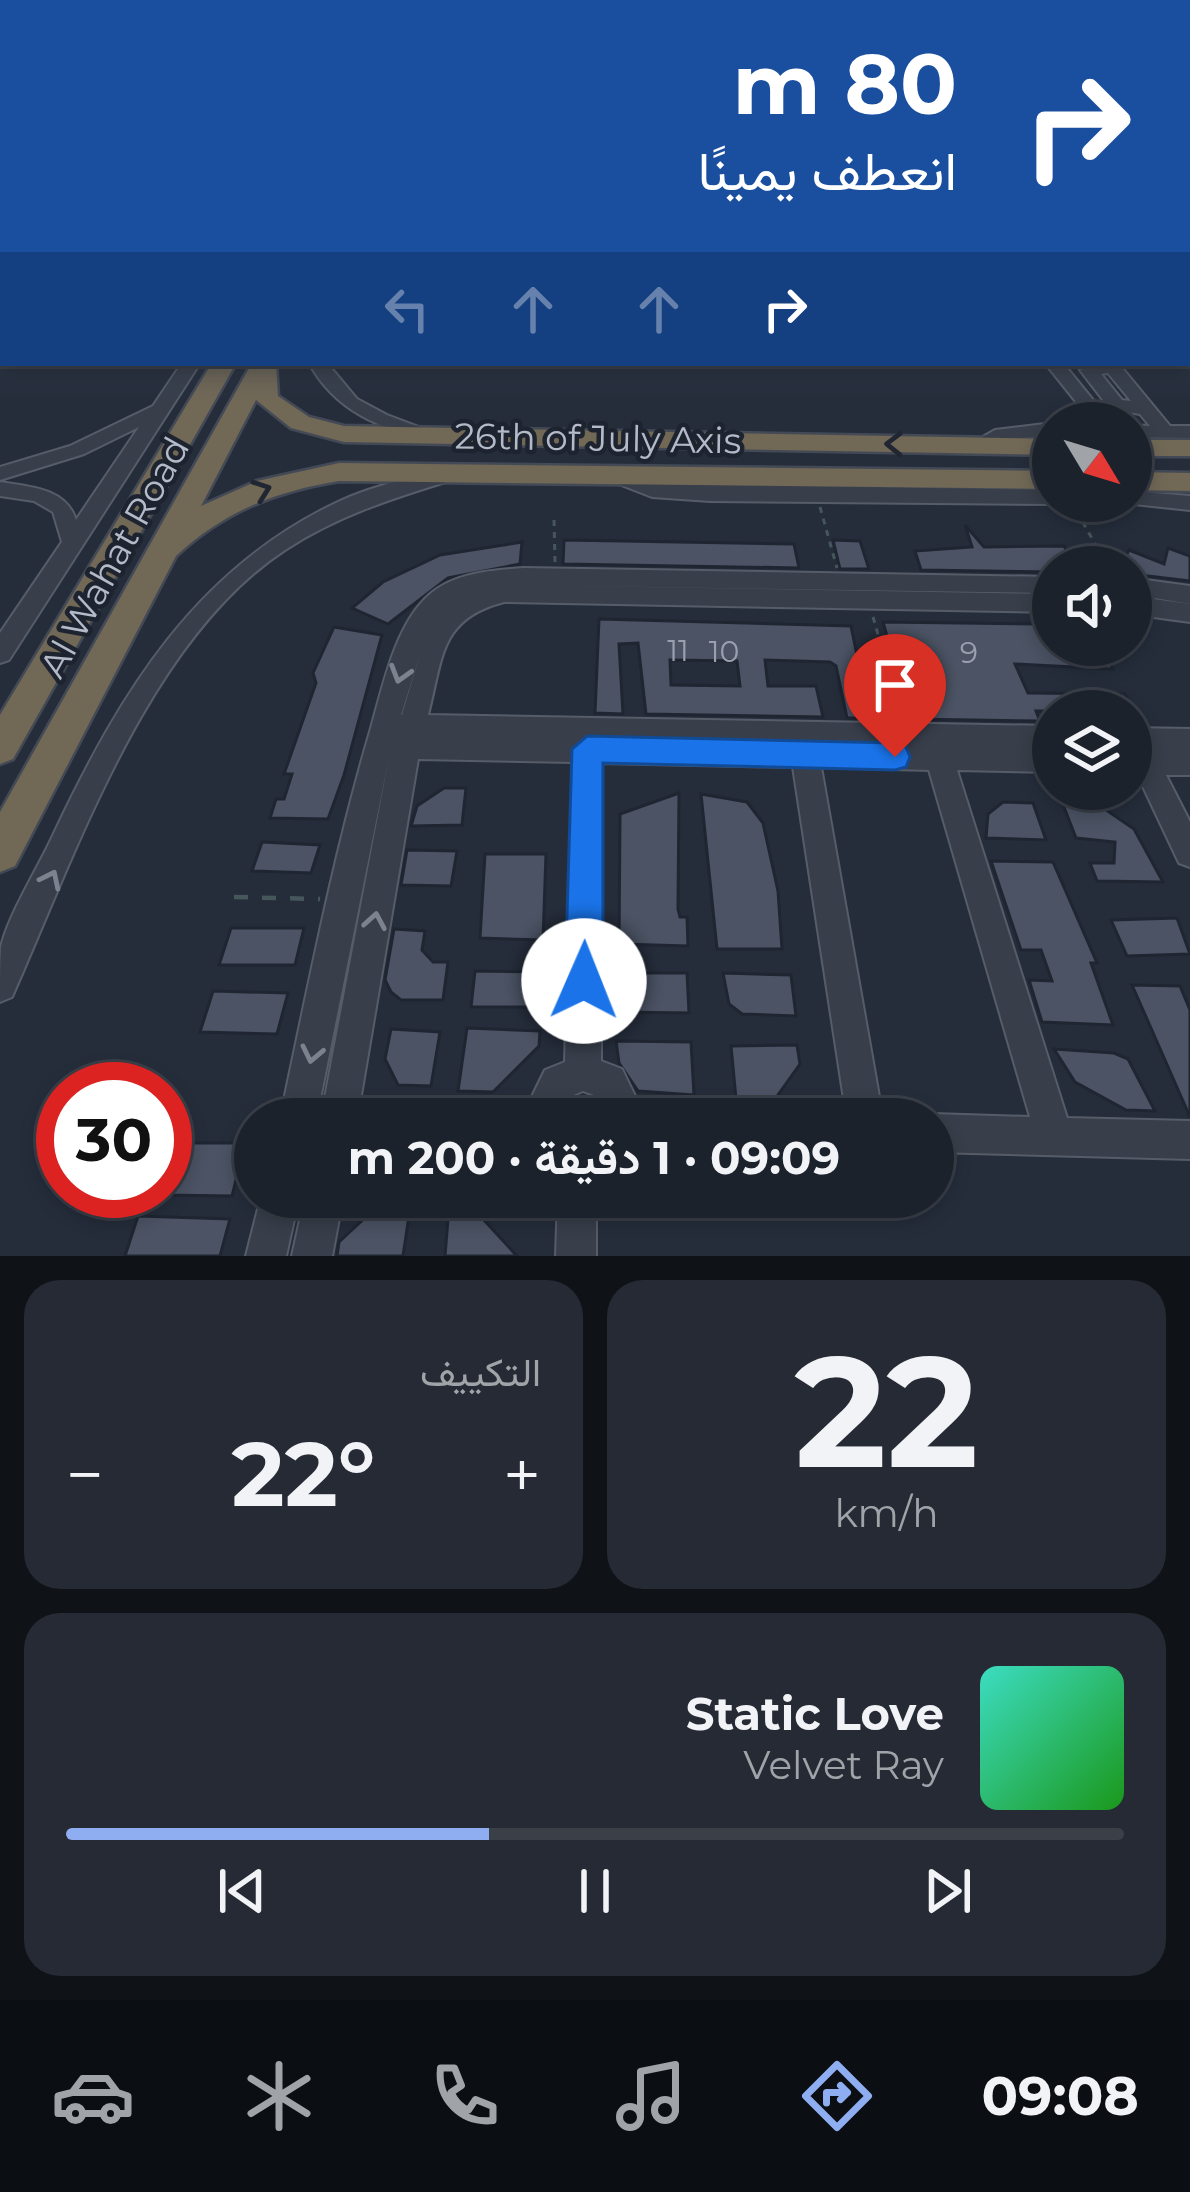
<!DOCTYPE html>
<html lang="ar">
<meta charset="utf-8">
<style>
:root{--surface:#1c222c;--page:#252a34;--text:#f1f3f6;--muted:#a0a4a9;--line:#3a3f48;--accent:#8eaef1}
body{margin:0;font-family:Montserrat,Vazirmatn,sans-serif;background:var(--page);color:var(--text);direction:rtl;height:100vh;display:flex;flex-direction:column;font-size:45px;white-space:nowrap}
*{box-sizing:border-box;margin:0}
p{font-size:39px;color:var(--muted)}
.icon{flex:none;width:66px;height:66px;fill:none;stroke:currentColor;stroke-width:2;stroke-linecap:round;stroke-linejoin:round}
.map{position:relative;height:1256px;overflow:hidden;direction:ltr}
.sheet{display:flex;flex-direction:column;gap:24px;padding:24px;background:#0f1318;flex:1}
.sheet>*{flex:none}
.top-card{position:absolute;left:0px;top:0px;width:1191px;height:366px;box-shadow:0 6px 18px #0003,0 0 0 3px var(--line);direction:rtl;background:#1a4fa0;color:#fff;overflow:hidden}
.needle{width:78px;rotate:128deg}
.buttons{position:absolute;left:1032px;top:402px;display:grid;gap:24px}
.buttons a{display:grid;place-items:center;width:120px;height:120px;border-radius:50%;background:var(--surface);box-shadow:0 6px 18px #0003,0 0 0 3px var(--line);font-size:60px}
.speed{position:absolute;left:36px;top:1062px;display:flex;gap:24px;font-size:60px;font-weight:700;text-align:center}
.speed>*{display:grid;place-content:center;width:156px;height:156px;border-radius:50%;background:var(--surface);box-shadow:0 6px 18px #0003,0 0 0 3px var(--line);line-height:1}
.speed .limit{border:18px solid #d22;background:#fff;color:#111}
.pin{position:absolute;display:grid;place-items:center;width:102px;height:102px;color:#fff;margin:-123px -51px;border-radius:50% 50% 50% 0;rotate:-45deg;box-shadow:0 0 12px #0007}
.pin .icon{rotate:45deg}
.me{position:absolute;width:132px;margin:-66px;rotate:1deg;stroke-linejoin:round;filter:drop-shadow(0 0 9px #0008)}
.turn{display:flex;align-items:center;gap:42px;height:252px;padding:0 36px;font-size:54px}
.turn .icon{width:156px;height:156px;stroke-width:2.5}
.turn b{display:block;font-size:84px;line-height:102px}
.lanes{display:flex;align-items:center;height:114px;padding:0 36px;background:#0003;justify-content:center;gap:60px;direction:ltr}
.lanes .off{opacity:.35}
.big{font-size:90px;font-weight:700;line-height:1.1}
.sheet .card{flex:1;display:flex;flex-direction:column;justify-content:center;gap:18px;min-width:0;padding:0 42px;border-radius:36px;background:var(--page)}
.sheet .dial{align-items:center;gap:0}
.dial b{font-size:156px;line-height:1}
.song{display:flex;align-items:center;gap:36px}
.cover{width:144px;height:144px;border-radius:18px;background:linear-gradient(135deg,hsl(170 70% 55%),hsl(120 70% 35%))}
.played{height:12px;border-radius:6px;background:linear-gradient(90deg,var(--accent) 40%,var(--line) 40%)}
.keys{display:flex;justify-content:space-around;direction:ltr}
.heat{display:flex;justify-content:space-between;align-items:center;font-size:66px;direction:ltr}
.sheet .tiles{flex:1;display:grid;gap:24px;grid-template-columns:1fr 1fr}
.card:last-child{grid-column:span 2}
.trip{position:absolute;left:234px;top:1098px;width:720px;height:120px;border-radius:60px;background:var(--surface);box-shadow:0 6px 18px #0003,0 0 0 3px var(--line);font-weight:700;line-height:120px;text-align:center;direction:rtl}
.tab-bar{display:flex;height:192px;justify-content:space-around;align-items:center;background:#0b0e12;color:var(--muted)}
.tab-bar .icon{width:84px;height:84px}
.tab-bar .selected{color:var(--accent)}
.tab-bar b{font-size:54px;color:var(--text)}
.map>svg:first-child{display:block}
.building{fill:#4b5364;stroke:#1f2632;stroke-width:3;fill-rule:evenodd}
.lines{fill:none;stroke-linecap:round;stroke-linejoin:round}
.minor-casing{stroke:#565d69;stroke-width:4}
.highway-casing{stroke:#434a56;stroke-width:5}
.path-far1{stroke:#46575b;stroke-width:3;stroke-dasharray:6 6;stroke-linecap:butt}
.path{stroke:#46575b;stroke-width:4.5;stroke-dasharray:14 14;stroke-linecap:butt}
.minor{fill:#383f4b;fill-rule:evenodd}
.highway{fill:#716856;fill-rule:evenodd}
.oneway{stroke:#212732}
.oneway2{stroke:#7c838f}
.route{fill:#1a73e8;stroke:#114b97;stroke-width:3}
.labels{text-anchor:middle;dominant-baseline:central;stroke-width:9;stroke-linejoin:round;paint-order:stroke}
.number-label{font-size:30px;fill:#9aa0ae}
.street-label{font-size:36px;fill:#b4bac7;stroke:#1d2430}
</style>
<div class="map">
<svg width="1190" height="1256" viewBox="0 0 1190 1256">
<rect width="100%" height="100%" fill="#252d3b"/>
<!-- building -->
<g class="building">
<polygon points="965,525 984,547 1064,546 1076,567 1053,567 1053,572 921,570 915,551 972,547"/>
<polygon points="564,540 794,544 799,568 563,564"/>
<polygon points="833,540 860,541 869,569 840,569"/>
<polygon points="522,542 520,564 448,578 388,624 352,608 383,582 440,555"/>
<polygon points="1168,548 1190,556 1190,581 1131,574 1131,567 1121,565 1129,550 1164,564"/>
<path d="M599,619L851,626L862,680H869L878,718H847L836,666L830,662L765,660L768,686H816L823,717L646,714L638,643L619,644L623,714L595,713ZM670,660L737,661L740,686L671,685Z"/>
<polygon points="883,622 1045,624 1053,645 1101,645 1113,669 1015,664 1028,693 1125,694 1141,724 1131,724 1131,711 1036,711 1040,721 910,719"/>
<polygon points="334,627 382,635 344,775 328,819 270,818 276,799 284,799 292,774 284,774 316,683 313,673"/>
<polygon points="444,788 466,788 462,825 411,826 417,806"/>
<polygon points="679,793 678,909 680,917 687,917 688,946 619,944 620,814"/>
<polygon points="701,794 747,802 763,823 778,891 782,949 717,949"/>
<polygon points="1003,802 1033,803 1046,840 986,838 988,814"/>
<polygon points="1062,802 1096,803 1134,829 1163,882 1097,881 1090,863 1114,863 1115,842 1076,838"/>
<polygon points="262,842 320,845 311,873 252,871"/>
<polygon points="407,850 457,851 451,886 401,885"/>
<polygon points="485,854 546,854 543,940 480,938"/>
<polygon points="991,861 1053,862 1097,963 1091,963 1113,1025 1042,1022 1029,980 1052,981 1041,950 1021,950"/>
<polygon points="1177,918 1190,954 1127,956 1111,920"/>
<polygon points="231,928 304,928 295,965 219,965"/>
<polygon points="394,929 425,931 422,950 433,962 448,962 443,1000 401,1000 391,992 385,980"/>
<polygon points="475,971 539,972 537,1007 471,1007"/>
<polygon points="618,973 687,973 689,1013 618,1012"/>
<polygon points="723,973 791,975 796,1016 742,1014 729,1004"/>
<polygon points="1132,985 1180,986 1190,1010 1190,1117"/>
<polygon points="213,991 288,993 277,1034 200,1032"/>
<polygon points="467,1028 540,1031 539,1046 493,1092 458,1091"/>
<polygon points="391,1029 440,1032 431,1086 398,1085 385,1059"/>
<polygon points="616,1041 691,1042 694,1095 638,1091 619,1063"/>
<polygon points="797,1045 800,1064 775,1099 736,1099 731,1046"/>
<polygon points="1054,1049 1114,1053 1128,1059 1155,1111 1126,1110 1075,1082"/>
<polygon points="165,1143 245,1143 232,1196 165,1195"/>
<polygon points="368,1215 409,1216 403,1256 337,1256 339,1242"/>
<polygon points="138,1216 230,1219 220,1256 125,1256"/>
<polygon points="448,1219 483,1219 517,1256 445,1256"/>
</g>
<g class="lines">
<defs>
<g id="minor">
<rect x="1188" y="340" width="2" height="10"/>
<path d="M182,363H200L9,660L0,663V633L62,542L53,512L34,501L0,496V482C30,487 66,488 76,520L139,427L84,454L0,480V467L70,446L153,406Z"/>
<path d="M309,363H327L357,399L387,415L440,435L431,441C380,428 336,412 309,363Z"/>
<polygon points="1045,363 1063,363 1093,400 1119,423 1099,423 1081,408"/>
<path d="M1100,363H1118L1170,426H1190V438L1131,437V425L1150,426L1140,414L1110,409L1080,370ZM1108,373L1131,401L1122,400L1101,374Z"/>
<polygon points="1053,423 1053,435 1006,439 977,452 967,446 995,430"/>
<polygon points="613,468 655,484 1053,490 1053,501 1061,501 1053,504 710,501 652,497 606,479 606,469"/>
<path d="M445,469L452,470V480C393,498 337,516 285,550C148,640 76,853 12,997L0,1002C0,985 0,963 1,947C9,913 40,865 55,831C121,692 196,568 340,501C372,486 411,478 445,469Z"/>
<polygon points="1131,491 1190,496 1190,510 1124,503 1131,501"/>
<path d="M524,568L1053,577V593L520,585L1053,594V612L504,602C439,619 443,658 428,715L1053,726V772L957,770L1067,1118L1190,1121V1159L933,1152V1119H922L933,1114L1030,1117L929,770L821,767L883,1119H847L793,767L601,763V1061L622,1069L646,1119H608L597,1096L583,1091L571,1096L559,1119H521L545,1070L565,1062L573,762L418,759L357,1119H321L389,757L316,1119H280C308,988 333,856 371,728C383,686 395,625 429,595C454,573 492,570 524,568ZM421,651L402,715H401Z"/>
<polygon points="1131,578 1190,586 1190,604 1131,594"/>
<polygon points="1131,596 1190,604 1190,622 1131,614"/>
<polygon points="1131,728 1190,729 1190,775 1166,775 1190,822 1190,867 1179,863 1137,774 1131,773"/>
<polygon points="261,1197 299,1197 286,1256 246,1256"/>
<polygon points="305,1197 343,1197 332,1256 292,1256"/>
<polygon points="558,1197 596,1197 596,1256 556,1256"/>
</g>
<g id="highway">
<polygon points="212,363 236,363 13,759 0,764 0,715"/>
<path d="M252,363H276L278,396L309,417L344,426L1053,439V455L344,442L291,428L256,400L201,506L257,481L339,463L1053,471V489L339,481C276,491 223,512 176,556L15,866L0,872V812Z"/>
<rect x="1131" y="440" width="59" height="16"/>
<polygon points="1131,472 1190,473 1190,491 1131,490"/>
</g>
</defs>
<!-- minor casing -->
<use href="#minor" class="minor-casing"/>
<!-- highway casing -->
<use href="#highway" class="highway-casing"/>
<!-- path-far1 -->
<g class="path-far1">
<polyline points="1071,501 1108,567"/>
<polyline points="820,507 837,568"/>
<polyline points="554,520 555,562"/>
<polyline points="873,617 902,718"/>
</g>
<!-- path -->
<polyline class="path" points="234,897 320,899"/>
<!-- minor -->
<use href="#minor" class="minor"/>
<!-- highway -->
<use href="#highway" class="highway"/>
</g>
<!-- one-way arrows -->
<defs><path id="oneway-chevron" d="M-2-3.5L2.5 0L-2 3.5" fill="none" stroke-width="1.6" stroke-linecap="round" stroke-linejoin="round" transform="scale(3)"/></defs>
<g class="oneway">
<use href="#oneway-chevron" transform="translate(894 444) rotate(-179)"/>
<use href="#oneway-chevron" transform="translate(262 490) rotate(-20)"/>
</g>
<g class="oneway2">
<use href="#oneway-chevron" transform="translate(400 674) rotate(107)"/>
<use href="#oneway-chevron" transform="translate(51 879) rotate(-64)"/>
<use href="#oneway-chevron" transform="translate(375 921) rotate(-80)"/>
<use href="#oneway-chevron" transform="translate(312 1054) rotate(102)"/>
</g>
<!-- sky -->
<linearGradient id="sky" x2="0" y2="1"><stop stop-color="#141920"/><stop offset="0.56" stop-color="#404c60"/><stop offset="1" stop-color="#404c60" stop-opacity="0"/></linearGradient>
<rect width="1190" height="402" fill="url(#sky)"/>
<!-- route -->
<polygon class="route" points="587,736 895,743 906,747 910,757 906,767 895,770 603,763 603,981 597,994 584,1000 571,994 565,981 572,749"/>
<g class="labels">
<!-- number labels -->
<g class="number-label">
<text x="678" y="650">11</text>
<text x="724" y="651">10</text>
<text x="969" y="652">9</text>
</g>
<!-- street labels -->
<g class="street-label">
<text transform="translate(598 438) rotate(1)">26th of July Axis</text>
<text transform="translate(114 557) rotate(-61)">Al Wahat Road</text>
</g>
</g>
</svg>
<div class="buttons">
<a><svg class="needle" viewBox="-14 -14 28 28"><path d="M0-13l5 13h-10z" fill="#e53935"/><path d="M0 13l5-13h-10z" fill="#a0a4a9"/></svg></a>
<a><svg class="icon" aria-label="sound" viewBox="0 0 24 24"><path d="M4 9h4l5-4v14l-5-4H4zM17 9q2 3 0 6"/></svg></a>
<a><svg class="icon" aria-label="layers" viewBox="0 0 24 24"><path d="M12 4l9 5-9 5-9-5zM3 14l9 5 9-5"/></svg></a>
</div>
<div class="speed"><div class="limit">30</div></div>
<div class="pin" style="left:895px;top:757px;background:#d93025"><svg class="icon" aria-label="arrive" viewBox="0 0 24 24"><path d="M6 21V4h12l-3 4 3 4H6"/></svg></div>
<svg class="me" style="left:584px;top:981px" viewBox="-20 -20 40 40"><circle r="19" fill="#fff"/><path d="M0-13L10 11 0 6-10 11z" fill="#1a73e8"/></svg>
<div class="trip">09:09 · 1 دقيقة · 200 m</div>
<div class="top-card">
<div class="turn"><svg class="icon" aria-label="right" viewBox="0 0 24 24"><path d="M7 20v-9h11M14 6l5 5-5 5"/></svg><div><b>80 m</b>انعطف يمينًا</div></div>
<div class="lanes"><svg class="icon off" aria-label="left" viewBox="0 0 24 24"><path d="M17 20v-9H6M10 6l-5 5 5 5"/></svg><svg class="icon off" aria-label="ahead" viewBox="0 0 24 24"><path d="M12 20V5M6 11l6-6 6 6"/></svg><svg class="icon off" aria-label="ahead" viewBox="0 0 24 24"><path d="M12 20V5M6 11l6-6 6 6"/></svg><svg class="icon" aria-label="right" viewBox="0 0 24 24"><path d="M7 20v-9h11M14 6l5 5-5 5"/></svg></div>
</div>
</div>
<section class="sheet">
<div class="tiles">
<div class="card dial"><b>22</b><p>km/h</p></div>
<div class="card"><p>التكييف</p>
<div class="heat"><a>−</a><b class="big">22°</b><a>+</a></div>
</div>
<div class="card">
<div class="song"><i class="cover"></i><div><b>Static Love</b><p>Velvet Ray</p></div></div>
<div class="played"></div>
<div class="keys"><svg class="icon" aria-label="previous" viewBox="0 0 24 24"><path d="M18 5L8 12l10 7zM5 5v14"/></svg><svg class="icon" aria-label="pause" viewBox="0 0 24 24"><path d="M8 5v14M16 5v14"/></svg><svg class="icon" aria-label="next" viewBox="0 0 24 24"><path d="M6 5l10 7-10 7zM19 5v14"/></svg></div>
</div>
</div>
</section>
<nav class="tab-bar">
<b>09:08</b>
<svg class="icon selected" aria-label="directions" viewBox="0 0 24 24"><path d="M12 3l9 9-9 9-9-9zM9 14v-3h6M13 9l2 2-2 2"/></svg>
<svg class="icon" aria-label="music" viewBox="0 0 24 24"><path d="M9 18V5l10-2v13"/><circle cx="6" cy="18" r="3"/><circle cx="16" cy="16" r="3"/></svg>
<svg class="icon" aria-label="phone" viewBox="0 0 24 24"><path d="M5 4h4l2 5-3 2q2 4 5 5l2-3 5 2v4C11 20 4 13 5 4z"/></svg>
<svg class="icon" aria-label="climate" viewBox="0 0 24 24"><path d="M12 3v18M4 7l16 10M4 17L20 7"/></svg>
<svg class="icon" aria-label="car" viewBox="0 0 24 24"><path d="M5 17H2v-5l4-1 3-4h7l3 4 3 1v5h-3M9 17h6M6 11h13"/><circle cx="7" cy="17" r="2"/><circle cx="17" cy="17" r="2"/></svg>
</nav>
